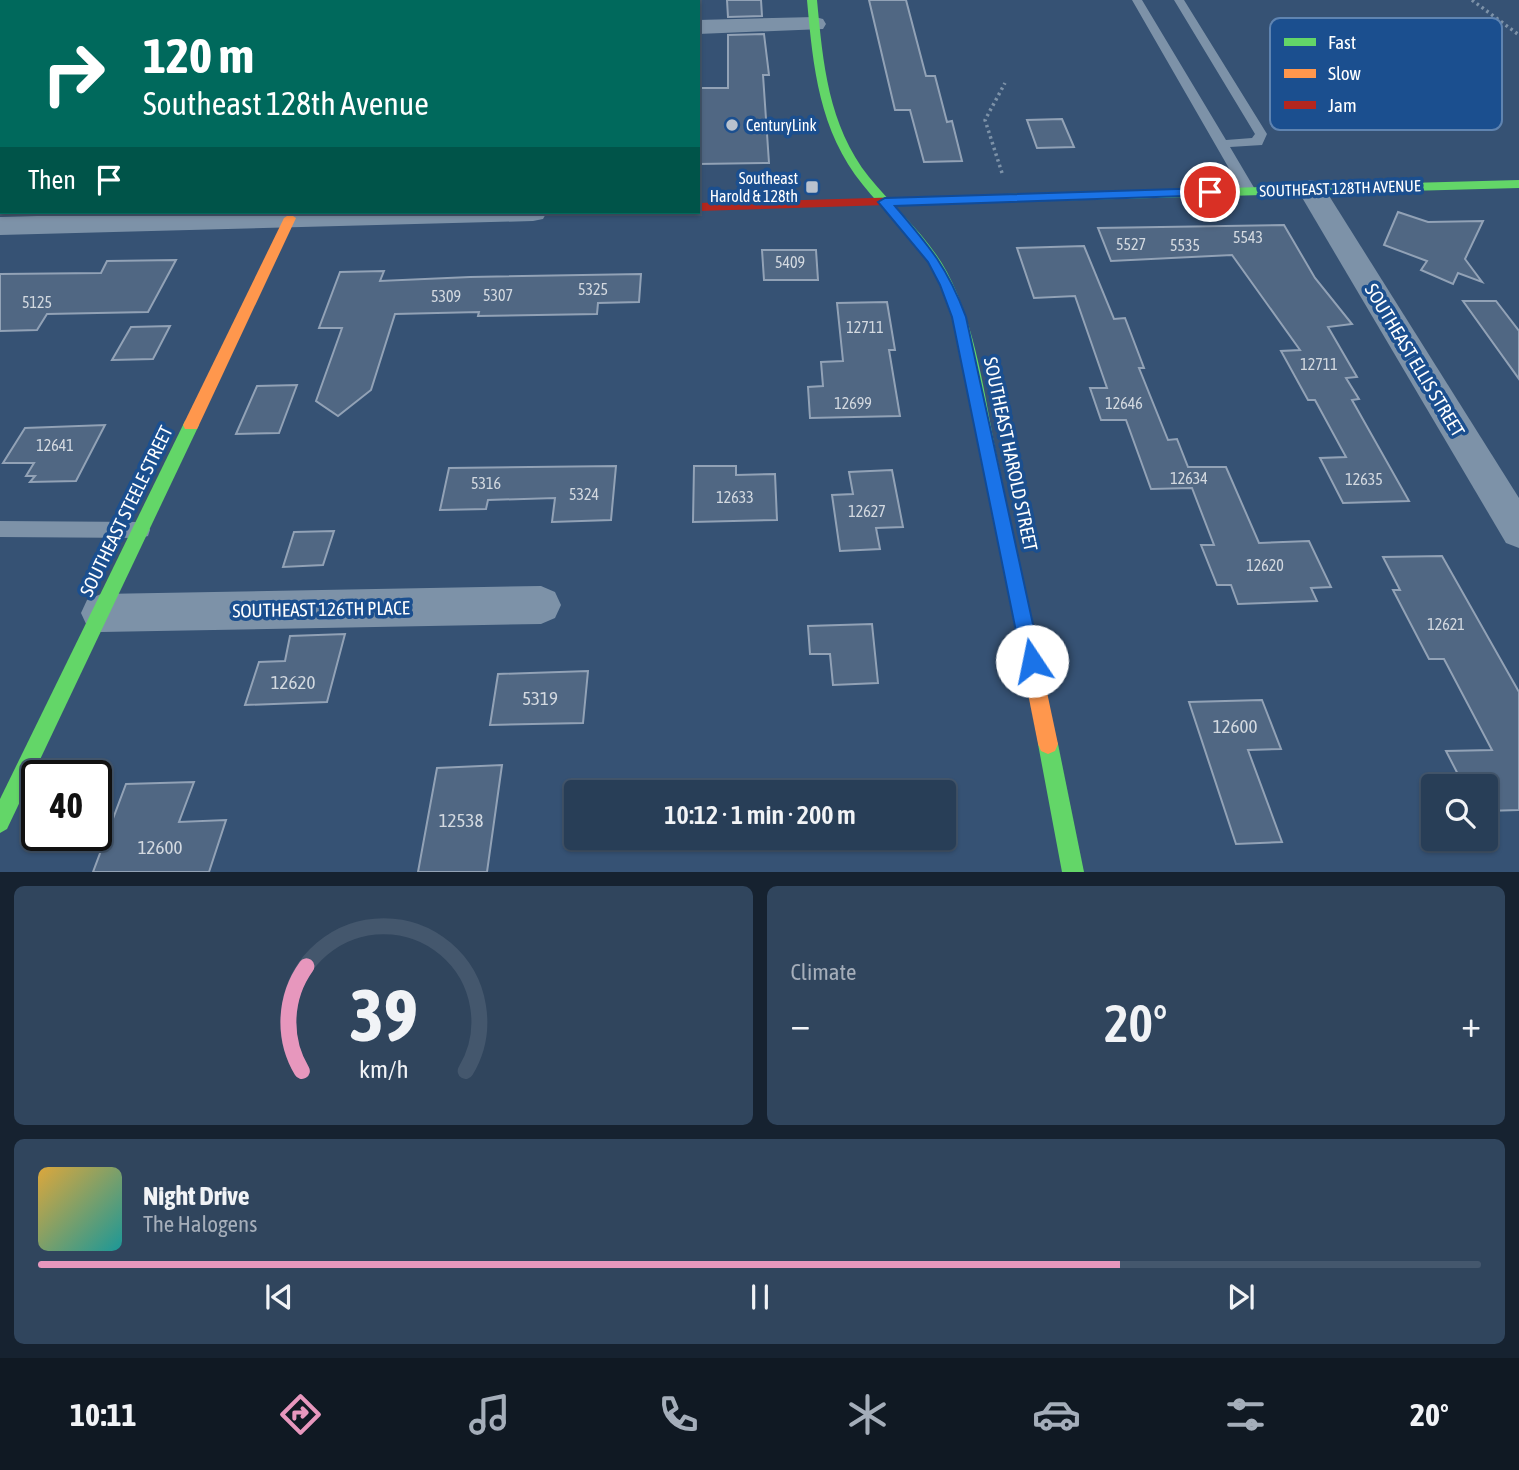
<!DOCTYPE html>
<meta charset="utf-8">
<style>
:root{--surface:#283e57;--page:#30455d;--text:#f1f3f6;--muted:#a5aeba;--line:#44576d;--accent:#e797bd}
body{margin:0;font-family:"Asap Condensed",sans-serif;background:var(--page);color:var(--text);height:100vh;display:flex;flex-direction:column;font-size:26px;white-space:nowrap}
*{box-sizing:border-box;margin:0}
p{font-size:23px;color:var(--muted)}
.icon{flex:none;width:38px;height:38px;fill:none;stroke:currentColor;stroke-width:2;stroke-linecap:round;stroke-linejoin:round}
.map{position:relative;height:872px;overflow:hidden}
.drawer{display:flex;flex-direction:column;gap:14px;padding:14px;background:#162230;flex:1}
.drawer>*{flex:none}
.top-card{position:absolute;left:0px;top:0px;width:700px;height:214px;box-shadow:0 2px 5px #0004,0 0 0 2px var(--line);background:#00695c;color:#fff;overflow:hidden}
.controls{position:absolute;left:1421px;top:774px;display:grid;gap:14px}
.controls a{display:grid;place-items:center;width:77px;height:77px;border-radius:7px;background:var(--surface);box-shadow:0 2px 5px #0004,0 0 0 2px var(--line);font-size:35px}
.speed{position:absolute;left:21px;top:760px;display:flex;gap:14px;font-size:35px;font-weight:700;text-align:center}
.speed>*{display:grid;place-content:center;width:91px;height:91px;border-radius:50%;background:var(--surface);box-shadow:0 2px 5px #0004,0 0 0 2px var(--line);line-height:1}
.speed .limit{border:4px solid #111;border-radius:10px;background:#fff;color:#111}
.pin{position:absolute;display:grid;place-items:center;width:60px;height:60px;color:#fff;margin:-30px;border:4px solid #fff;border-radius:50%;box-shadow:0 2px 7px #0007}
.me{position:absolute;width:77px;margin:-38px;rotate:349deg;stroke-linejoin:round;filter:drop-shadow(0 0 5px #0008)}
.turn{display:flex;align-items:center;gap:24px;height:147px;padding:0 28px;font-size:32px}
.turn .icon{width:91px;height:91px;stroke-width:2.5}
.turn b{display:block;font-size:49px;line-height:60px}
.then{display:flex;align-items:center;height:66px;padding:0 28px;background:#0003;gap:14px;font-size:26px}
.big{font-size:52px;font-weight:600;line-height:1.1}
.drawer .tile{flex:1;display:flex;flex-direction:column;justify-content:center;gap:10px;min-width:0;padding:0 24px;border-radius:10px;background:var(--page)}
.drawer .dial{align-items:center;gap:0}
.dial svg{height:182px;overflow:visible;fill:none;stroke:var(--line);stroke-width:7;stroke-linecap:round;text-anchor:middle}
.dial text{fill:var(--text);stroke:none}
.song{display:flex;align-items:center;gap:21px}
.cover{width:84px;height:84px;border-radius:10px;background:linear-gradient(135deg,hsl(40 70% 55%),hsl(180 70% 35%))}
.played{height:7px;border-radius:4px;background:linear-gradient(90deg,var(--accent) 75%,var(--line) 75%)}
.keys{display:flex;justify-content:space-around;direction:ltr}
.heat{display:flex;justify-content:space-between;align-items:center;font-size:38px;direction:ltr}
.drawer .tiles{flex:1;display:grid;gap:14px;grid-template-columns:1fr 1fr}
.tile:last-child{grid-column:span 2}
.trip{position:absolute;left:564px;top:780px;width:392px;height:70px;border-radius:7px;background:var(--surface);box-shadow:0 2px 5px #0004,0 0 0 2px var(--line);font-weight:600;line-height:70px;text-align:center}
.menu{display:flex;height:112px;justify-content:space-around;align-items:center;background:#101923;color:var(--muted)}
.menu .icon{width:49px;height:49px}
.menu .on{color:var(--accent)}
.menu b{font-size:32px;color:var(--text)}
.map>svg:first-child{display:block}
.building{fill:#506783;stroke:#92a2b6;stroke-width:2}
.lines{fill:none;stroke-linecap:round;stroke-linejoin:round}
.path{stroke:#7d92a8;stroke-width:3.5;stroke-dasharray:2.5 3.5;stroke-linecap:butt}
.lane{fill:#7d92a8;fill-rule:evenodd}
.street{fill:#7d92a8;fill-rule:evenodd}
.fast{fill:#63d668;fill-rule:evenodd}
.slow{fill:#ff974d;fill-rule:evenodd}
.jam{fill:#b3261e;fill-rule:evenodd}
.route{fill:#1a73e8;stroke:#114b97;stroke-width:2}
.poi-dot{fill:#b9c2ce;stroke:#1b4f8f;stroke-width:2.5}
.labels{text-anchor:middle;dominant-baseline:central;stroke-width:7;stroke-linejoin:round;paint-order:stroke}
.far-poi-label{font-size:16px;fill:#fff;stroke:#1b4f8f;text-anchor:start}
.far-street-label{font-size:16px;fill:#fff;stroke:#1b4f8f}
.number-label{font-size:16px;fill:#d3d9e0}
.street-label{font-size:19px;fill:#fff;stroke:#1b4f8f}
.near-number-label{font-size:19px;fill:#d3d9e0}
.key{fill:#1b4f8f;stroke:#5f84b1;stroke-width:2}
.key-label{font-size:19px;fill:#fff}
</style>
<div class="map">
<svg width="1519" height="872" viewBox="0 0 1519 872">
<rect width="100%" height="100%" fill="#365274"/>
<!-- building -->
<g class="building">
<polygon points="727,0 761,0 762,16 728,17"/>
<polygon points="869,0 906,0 926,76 935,76 947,122 952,121 962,161 924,162 910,110 895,110"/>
<polygon points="764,34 769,75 763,75 769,163 698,164 698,88 728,88 728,35"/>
<polygon points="1062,119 1074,147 1037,148 1027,120"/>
<polygon points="1398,212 1428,222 1483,221 1465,259 1482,282 1458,273 1453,284 1421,270 1427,261 1384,245"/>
<polygon points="1284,225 1315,278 1352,324 1328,327 1357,377 1346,378 1359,399 1352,400 1409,501 1343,503 1320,458 1346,457 1315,400 1308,400 1281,351 1300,350 1232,255 1111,261 1098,228"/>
<polygon points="1084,246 1114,319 1125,318 1144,368 1139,368 1168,440 1177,439 1188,467 1226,467 1259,543 1309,541 1331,587 1311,588 1317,601 1238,604 1231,585 1217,585 1201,545 1214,545 1192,488 1151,489 1126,420 1101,420 1090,388 1107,388 1075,296 1034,298 1017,248"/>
<polygon points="762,250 816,250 818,280 764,280"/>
<polygon points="176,260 148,312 47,314 37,330 0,331 0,274 101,273 107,261"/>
<polygon points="384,271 380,281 470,277 641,274 639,302 598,303 597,314 478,316 479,312 395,314 371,390 338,416 316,401 342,328 319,328 340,272"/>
<polygon points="1463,301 1496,301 1519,331 1519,379"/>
<polygon points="887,302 895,350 889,350 900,416 810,418 808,387 823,386 821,362 843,361 837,303"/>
<polygon points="170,326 153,359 112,360 131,327"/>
<polygon points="297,385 279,433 236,434 257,386"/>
<polygon points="105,425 76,481 30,482 35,476 26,476 34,463 3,463 25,428"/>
<polygon points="616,466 611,520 552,522 555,498 488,500 486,509 440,510 449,468"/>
<polygon points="694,466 736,466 736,475 775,474 777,520 693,522"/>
<polygon points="892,470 903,527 876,528 880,549 840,551 832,495 853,494 849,472"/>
<polygon points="334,531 323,565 283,567 294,532"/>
<polygon points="1442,556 1519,692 1519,810 1486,811 1486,786 1464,786 1446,751 1492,750 1444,659 1429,659 1393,590 1400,590 1383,557"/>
<polygon points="872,624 878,683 833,685 830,654 810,654 808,626"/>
<polygon points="345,634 327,702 245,705 259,662 285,661 290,636"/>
<polygon points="588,671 583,723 490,725 498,674"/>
<polygon points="1262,700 1281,749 1248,750 1282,842 1236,844 1189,702"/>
<polygon points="502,765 487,872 418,872 437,768"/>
<polygon points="194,782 179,822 226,820 209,872 93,872 126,784"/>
</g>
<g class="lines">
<!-- path -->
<g class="path">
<polyline points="1472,0 1519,35"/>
<polyline points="1002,173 985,120 1005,83"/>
</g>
<!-- lane -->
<g class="lane">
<polygon points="1132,0 1142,0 1226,140 1252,138 1255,134 1174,0 1184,0 1267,134 1262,145 1230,147 1256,191 1254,194 1249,195 1242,191"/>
<polygon points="0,178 2,178 0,188"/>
<polygon points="0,521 141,522 148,524 150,530 148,536 141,538 0,537"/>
</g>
<!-- street -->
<g class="street">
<polygon points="503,0 535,0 502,2"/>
<polygon points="574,0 598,0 599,2 575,2"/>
<polygon points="815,17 823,19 826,24 823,29 698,34 698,20"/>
<polygon points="1311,180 1321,183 1519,498 1519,548 1506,543 1297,189 1301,183"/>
<polygon points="185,212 547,212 543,219 533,221 0,235 0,217"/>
<polygon points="541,586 555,592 561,605 555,618 541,624 101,632 87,626 81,613 87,600 101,594"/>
</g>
<!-- fast -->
<g class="fast">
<path d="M807,0H817C823,63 828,125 869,177C895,209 927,235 947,272C977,329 984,395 997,457L995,462H983L981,457C969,395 963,329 934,272C916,238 886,214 863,185C819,131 813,67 807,0Z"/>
<polygon points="1519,180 1519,188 1007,202 1001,198 1007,194"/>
<polygon points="191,419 197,421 199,425 7,829 0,833 0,799 183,425 185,421"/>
<polygon points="1048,734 1055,737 1058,744 1084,872 1062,872 1038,744 1041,737"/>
</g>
<!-- slow -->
<g class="slow">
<polygon points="290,214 296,218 199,425 197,429 185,429 183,425 284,218"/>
<polygon points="989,450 995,452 997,457 1058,744 1055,751 1048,754 1041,751 1038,744 981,457 983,452"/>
</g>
<!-- jam -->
<polygon class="jam" points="1007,194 1011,195 1011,201 698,211 698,203"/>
</g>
<!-- route -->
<path class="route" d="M1210,188L1217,192L1215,195L895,206C929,246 947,266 966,317L1041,661L1039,667L1032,670L1025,667L1022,661L952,317L940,285L928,262L878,202L885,198Z"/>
<!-- markers -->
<g class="poi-dot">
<circle cx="732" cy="125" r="7"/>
<rect x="805" y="180" width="14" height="14" rx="3.5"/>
</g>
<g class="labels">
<!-- far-poi labels -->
<g class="far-poi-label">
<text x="746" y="125">CenturyLink</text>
<text x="798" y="178" text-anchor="end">Southeast<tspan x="798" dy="18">Harold &amp; 128th</tspan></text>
</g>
<!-- far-street labels -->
<g class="far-street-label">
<text transform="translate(1340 188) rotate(-2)">SOUTHEAST 128TH AVENUE</text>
</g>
<!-- number labels -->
<g class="number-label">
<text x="1248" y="237">5543</text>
<text x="1131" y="244">5527</text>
<text x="1185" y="245">5535</text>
<text x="790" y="262">5409</text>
<text x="593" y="289">5325</text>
<text x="498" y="295">5307</text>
<text x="446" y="296">5309</text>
<text x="37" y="302">5125</text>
<text x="865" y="327">12711</text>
<text x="1319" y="364">12711</text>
<text x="853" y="403">12699</text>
<text x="1124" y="403">12646</text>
<text x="55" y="445">12641</text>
<text x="1189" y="478">12634</text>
<text x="1364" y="479">12635</text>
<text x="486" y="483">5316</text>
<text x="584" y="494">5324</text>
<text x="735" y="497">12633</text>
<text x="867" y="511">12627</text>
<text x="1265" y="565">12620</text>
<text x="1446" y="624">12621</text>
</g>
<!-- street labels -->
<g class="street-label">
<text transform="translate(1415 360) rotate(59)">SOUTHEAST ELLIS STREET</text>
<text transform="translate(1011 454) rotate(78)">SOUTHEAST HAROLD STREET</text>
<text transform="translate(126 511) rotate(-64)">SOUTHEAST STEELE STREET</text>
<text transform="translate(321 609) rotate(-1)">SOUTHEAST 126TH PLACE</text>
</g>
<!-- near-number labels -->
<g class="near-number-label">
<text x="293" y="682">12620</text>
<text x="540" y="698">5319</text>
<text x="1235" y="726">12600</text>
<text x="461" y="820">12538</text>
<text x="160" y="847">12600</text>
</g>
</g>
<!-- legend -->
<rect x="1270" y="18" width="232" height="112" rx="10" class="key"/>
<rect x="1284" y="38" width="32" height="8" fill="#63d668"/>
<rect x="1284" y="69" width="32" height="9" fill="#ff974d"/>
<rect x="1284" y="101" width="32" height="8" fill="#b3261e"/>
<g class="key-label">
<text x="1328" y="49">Fast</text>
<text x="1328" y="80">Slow</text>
<text x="1328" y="112">Jam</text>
</g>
</svg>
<div class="controls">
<a><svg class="icon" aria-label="search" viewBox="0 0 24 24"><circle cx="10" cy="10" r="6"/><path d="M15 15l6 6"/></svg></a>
</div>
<div class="speed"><div class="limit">40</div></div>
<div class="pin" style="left:1210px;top:192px;background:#d93025"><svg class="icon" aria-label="arrive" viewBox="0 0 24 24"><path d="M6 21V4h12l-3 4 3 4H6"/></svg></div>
<svg class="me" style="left:1032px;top:661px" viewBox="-20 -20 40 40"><circle r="19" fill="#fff"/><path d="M0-13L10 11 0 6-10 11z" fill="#1a73e8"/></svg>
<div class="trip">10:12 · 1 min · 200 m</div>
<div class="top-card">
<div class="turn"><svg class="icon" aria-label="right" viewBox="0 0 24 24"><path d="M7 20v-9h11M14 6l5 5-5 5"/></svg><div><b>120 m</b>Southeast 128th Avenue</div></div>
<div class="then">Then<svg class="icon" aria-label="arrive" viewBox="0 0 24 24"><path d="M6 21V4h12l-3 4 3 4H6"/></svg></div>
</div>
</div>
<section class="drawer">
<div class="tiles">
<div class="tile dial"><svg viewBox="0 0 100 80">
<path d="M14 69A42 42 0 1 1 86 69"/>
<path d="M14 69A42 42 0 0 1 16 23" stroke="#e797bd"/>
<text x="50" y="56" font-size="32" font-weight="700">39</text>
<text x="50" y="72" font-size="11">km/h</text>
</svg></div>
<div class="tile"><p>Climate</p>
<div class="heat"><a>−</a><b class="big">20°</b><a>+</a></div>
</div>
<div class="tile">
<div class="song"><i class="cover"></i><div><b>Night Drive</b><p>The Halogens</p></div></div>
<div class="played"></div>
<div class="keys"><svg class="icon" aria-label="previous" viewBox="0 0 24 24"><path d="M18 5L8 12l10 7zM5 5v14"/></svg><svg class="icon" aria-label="pause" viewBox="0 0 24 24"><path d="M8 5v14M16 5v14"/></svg><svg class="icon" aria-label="next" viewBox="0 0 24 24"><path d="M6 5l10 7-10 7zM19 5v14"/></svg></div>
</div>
</div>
</section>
<nav class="menu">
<b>10:11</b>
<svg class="icon on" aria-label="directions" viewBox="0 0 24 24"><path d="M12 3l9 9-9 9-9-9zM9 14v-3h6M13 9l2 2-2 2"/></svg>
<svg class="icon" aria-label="music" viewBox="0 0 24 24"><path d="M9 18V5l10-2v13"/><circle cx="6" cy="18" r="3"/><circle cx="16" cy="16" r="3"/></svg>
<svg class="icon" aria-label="phone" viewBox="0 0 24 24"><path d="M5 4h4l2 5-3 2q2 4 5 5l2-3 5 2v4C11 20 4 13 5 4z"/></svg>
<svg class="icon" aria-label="climate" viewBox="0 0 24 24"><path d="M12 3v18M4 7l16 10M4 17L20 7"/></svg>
<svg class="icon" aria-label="car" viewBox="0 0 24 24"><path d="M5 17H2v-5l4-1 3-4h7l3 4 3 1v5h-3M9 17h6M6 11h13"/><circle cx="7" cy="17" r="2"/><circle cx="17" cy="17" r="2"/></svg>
<svg class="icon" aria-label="filters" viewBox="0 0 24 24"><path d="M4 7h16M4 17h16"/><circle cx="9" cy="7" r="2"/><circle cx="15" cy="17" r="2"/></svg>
<b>20°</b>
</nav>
